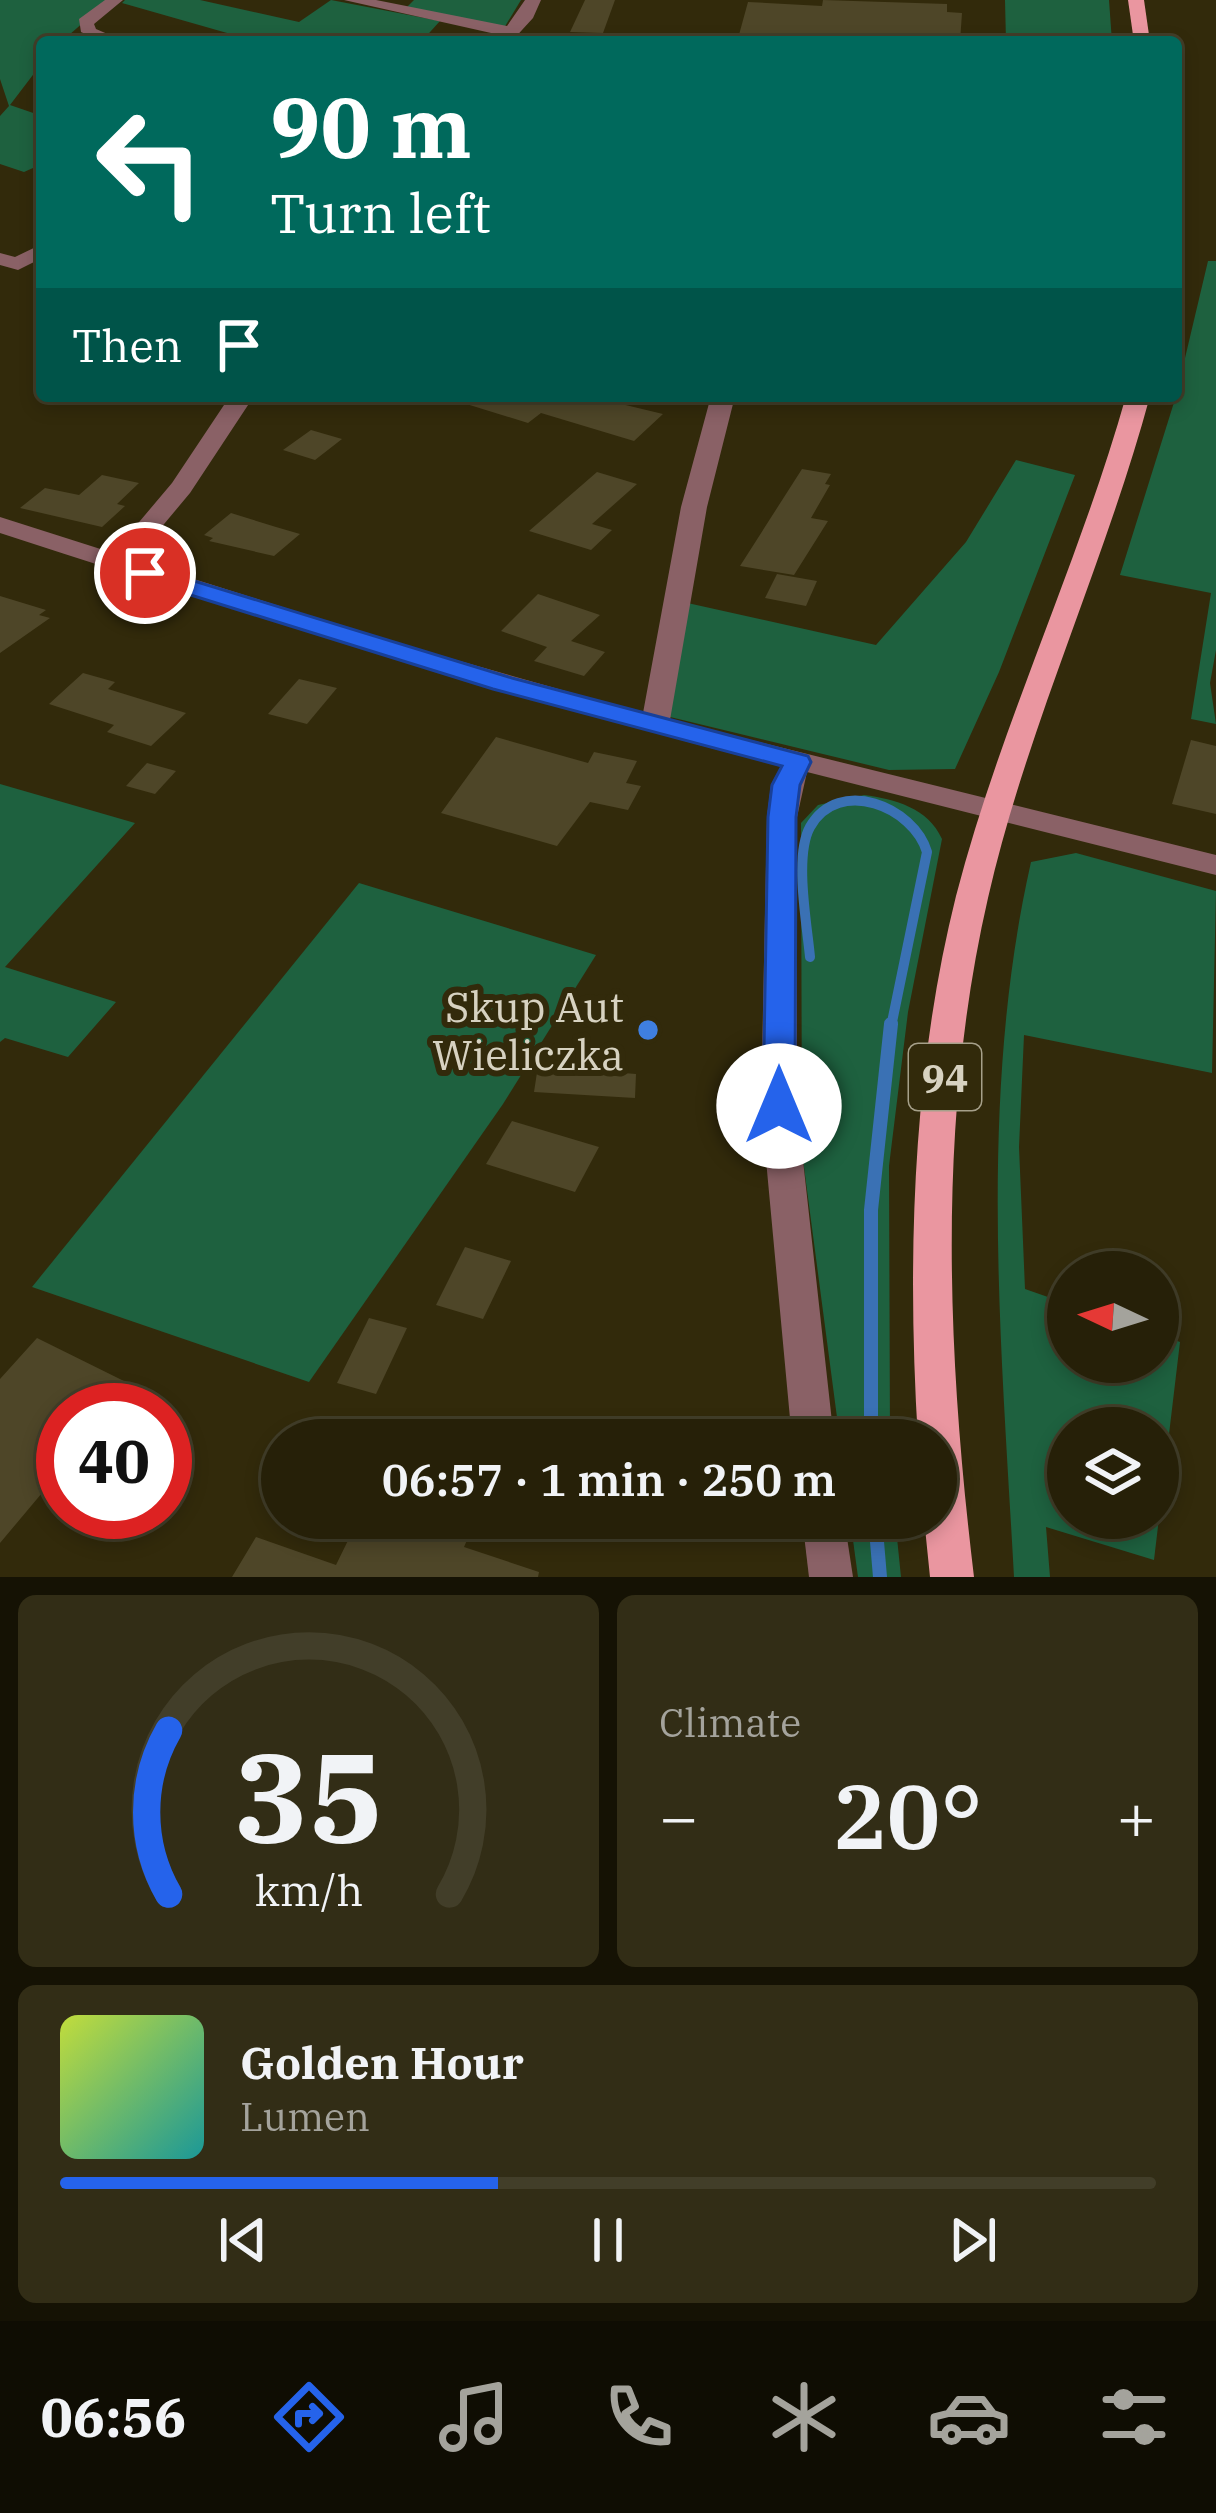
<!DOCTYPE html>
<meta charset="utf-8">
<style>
:root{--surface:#262008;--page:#322d16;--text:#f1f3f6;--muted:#a4a39c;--line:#423e29;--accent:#2563eb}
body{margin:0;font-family:"IBM Plex Serif",serif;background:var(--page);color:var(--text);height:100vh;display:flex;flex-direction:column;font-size:45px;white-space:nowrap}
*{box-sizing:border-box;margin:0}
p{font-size:39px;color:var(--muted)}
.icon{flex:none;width:66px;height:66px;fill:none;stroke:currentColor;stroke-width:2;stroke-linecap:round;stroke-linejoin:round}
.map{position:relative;height:1577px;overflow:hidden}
.panel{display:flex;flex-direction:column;gap:18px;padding:18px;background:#151204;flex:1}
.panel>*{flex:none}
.hud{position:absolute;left:36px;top:36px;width:1146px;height:366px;border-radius:12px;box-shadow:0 6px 18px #0003,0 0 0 3px var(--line);background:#00695c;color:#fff;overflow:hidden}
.needle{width:78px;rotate:274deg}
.buttons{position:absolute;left:1047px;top:1251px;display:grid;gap:24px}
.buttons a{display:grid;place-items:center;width:132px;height:132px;border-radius:50%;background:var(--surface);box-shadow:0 6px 18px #0003,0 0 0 3px var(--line);font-size:60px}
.speed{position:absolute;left:36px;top:1383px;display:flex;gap:24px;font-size:60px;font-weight:700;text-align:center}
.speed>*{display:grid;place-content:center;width:156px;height:156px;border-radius:50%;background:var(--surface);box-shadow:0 6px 18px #0003,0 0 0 3px var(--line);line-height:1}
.speed .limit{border:18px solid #d22;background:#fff;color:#111}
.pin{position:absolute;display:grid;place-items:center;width:102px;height:102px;color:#fff;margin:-51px;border:6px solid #fff;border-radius:50%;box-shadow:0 3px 12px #0007}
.me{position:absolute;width:132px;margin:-66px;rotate:0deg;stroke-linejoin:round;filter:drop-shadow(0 0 9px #0008)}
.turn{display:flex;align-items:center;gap:42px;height:252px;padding:0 36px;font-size:54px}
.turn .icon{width:156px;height:156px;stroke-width:2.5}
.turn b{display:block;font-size:84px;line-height:102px}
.then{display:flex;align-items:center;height:114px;padding:0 36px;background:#0003;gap:24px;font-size:45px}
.big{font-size:90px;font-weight:600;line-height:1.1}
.panel .tile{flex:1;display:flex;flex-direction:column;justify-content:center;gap:18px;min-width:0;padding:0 42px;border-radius:18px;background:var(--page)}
.panel .dial{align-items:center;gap:0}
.dial svg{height:312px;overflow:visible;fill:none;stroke:var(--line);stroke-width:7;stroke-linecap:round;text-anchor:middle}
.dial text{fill:var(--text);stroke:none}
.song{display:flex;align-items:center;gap:36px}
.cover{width:144px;height:144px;border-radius:18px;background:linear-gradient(135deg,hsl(70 70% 55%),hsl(180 70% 35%))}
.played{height:12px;border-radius:6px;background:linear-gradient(90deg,var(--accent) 40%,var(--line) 40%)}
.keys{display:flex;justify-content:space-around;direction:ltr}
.heat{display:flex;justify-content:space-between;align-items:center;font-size:66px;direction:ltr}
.panel .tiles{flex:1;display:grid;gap:18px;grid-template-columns:1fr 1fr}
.tile:last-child{grid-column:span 2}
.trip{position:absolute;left:261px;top:1419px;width:696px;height:120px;border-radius:60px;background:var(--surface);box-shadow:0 6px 18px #0003,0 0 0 3px var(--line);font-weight:600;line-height:120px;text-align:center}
.menu{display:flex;height:192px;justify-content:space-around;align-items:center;background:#0f0d03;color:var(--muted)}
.menu .icon{width:84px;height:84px}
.menu .selected{color:var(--accent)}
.menu b{font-size:54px;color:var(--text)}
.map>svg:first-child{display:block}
.green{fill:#1e613f;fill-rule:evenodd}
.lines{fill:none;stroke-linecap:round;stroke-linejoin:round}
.stream-far1{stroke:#3a71b4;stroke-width:10}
.stream{stroke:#3a71b4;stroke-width:14}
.building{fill:#4e4628}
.minor{fill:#8a6166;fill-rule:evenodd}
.major{fill:#ea96a0;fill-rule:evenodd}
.route{fill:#2563eb;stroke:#184099;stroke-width:3}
.shop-dot{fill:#3f7fe0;stroke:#322a0b;stroke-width:4.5}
.labels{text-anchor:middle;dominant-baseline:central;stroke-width:12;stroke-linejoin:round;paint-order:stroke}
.shield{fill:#322a0b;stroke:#a6a08a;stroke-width:3}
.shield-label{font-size:39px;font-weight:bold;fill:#d7d2c1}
.poi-label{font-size:42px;fill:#d7d2c1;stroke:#322a0b;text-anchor:end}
</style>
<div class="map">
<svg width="1216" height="1577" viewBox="0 0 1216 1577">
<rect width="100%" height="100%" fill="#322a0b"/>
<!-- green -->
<g class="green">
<polygon points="0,0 109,0 61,42 42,42 42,63 10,105 42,116 42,164 24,172 0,164 0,116 9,106 0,79"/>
<polygon points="125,0 200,0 299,22 331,0 440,21 421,42 259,42 122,3"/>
<polygon points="414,0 521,0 504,28 406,8"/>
<polygon points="1005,0 1109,0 1112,42 1006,42"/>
<polygon points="1208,261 1216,261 1216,650 1210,683 1216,724 1191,719 1211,593 1120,575 1176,396"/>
<polygon points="1016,460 1075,475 999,672 955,769 889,770 666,716 683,602 876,645 966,542"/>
<polygon points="0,784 135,823 5,967 116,1002 68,1057 5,1038 0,1042"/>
<path d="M864,795C895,799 928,808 942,839L908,1012L889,1166L890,1440H840L802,1152L801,823L818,805Z"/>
<path d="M1076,853L1216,891L1212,1073L1024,1035L1019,1147L1025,1289L1068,1304V1362H1158V1334L1180,1342L1154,1560L1046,1527L1050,1577H1014C1001,1339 978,1097 1031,862ZM1068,1428H1158V1518H1068Z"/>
<polygon points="359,883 596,955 503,1104 309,1382 32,1287"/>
<polygon points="850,1518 895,1518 901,1577 858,1577"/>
</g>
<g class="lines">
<!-- stream-far1 -->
<path class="stream-far1" d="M810,957C807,924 794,856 810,827C839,776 914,807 927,852L891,1027"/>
<!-- stream -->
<g class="stream">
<polyline points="871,1440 871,1210 891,1024"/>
<polyline points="875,1518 880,1577"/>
</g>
</g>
<!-- building -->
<g class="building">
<polygon points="585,0 615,0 603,33 570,32"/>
<polygon points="823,0 947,4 947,12 962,13 960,42 737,42 748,2 822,6"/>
<polygon points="461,396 588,396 663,414 634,441 541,413 528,423 460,402"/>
<polygon points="311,430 342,439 315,460 283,450"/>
<polygon points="802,469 831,474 825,484 830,485 811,518 828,521 794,575 740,566"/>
<polygon points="597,472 637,484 592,524 612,530 591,550 529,531"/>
<polygon points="102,475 139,483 117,504 125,506 102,527 20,508 45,488 79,495"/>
<polygon points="231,513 276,527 300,534 274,556 209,541 213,538 204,535"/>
<polygon points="777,574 817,581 806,606 765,598"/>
<polygon points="538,594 600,615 571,641 605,652 584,676 534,661 547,647 501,631"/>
<polygon points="0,596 46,610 39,615 50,618 0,653"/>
<polygon points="83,673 115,682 108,689 186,713 151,746 107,732 114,725 49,704"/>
<polygon points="299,679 337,688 307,724 268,714"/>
<polygon points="496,737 588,763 594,752 637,761 626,783 641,786 628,810 590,802 557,846 441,813"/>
<polygon points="1191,740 1216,746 1216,814 1172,804"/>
<polygon points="147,763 176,771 155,794 126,786"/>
<polygon points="538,1066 636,1074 635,1098 534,1092"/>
<polygon points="512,1121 599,1147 575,1192 486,1164"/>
<polygon points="465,1247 511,1261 483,1319 436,1305"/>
<polygon points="369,1318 407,1328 376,1394 337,1383"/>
<polygon points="37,1338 132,1385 111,1410 63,1410 63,1468 0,1543 0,1379"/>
<polygon points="359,1518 477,1518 464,1547 539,1572 538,1577 232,1577 256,1537 336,1565"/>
</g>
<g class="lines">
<!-- minor -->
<g class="minor">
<polygon points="105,0 123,0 94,24 96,29 126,42 102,42 81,32 79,19"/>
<polygon points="344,0 376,0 507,26 525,0 541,0 533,18 511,42 494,42 500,35"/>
<polygon points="42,244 42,258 18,270 0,265 0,253 15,257"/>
<path d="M230,396H254L190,493L134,560L389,641L643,713L681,507L711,396H735L707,507L670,720L1216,855V875L807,772L797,817V1106L834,1440H792L761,1106L767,817L771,785L781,766C517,699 258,617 0,533V517L113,553L172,483Z"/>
<polygon points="802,1518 844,1518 853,1577 809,1577"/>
</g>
<!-- major -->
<g class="major">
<polygon points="1128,0 1144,0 1150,42 1134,42"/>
<path d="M1126,396H1150C1104,566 1027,727 988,898C937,1120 947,1352 974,1577H930L924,1518H936V1440H918C907,1260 912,1072 956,896C1000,726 1078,566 1126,396Z"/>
</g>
</g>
<!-- route -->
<polygon class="route" points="145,566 512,678 808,756 811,762 800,785 796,817 795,1106 791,1114 768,1114 763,1106 768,817 772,785 782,766 493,689 136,578 133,573"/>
<!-- markers -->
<circle class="shop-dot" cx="648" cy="1030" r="12"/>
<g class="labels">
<!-- shield labels -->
<rect class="shield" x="909" y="1044" width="72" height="66" rx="9"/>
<g class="shield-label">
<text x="945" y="1077">94</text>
</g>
<!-- poi labels -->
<g class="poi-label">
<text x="624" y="1006">Skup Aut<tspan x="624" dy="48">Wieliczka</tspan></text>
</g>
</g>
</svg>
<div class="buttons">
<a><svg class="needle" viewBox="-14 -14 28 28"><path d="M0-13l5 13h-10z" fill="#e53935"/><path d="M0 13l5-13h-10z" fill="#a4a39c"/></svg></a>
<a><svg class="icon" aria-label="layers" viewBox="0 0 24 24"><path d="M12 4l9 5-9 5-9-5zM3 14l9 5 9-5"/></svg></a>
</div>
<div class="speed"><div class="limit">40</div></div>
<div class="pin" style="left:145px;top:573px;background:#d93025"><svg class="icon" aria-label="arrive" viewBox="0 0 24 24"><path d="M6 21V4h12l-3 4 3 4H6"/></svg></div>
<svg class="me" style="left:779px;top:1106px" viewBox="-20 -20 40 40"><circle r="19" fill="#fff"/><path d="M0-13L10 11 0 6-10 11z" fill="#2563eb"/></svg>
<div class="trip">06:57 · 1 min · 250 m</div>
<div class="hud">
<div class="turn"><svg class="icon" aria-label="left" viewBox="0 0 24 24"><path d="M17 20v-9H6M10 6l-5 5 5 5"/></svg><div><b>90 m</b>Turn left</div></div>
<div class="then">Then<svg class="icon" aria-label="arrive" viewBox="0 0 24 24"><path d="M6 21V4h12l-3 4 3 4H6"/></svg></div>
</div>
</div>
<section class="panel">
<div class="tiles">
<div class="tile dial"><svg viewBox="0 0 100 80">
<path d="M14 69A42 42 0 1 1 86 69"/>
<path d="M14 69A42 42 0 0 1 14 27" stroke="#2563eb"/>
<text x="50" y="56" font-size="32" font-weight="700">35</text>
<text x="50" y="72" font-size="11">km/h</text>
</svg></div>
<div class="tile"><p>Climate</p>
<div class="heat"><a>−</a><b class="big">20°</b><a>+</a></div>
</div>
<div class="tile">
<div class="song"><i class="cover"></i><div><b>Golden Hour</b><p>Lumen</p></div></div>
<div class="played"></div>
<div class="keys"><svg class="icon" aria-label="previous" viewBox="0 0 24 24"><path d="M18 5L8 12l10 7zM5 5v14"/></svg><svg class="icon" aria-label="pause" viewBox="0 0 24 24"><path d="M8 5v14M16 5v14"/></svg><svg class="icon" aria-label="next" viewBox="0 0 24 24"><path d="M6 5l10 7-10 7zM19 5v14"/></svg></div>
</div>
</div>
</section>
<nav class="menu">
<b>06:56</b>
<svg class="icon selected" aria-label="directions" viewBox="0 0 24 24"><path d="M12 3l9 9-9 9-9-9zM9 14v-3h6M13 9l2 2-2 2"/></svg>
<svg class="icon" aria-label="music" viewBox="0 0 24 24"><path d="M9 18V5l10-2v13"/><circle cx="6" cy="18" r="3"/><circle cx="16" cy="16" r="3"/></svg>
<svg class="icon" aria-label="phone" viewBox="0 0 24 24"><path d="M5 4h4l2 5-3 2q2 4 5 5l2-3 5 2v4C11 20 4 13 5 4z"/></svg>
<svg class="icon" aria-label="climate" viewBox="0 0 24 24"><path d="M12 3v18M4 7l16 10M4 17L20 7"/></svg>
<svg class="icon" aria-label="car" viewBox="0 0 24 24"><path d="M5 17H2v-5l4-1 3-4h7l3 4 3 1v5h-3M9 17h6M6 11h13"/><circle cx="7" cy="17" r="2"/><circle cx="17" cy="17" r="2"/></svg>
<svg class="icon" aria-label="filters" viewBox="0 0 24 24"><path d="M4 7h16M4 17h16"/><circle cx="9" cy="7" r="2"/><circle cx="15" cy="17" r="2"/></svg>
</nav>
